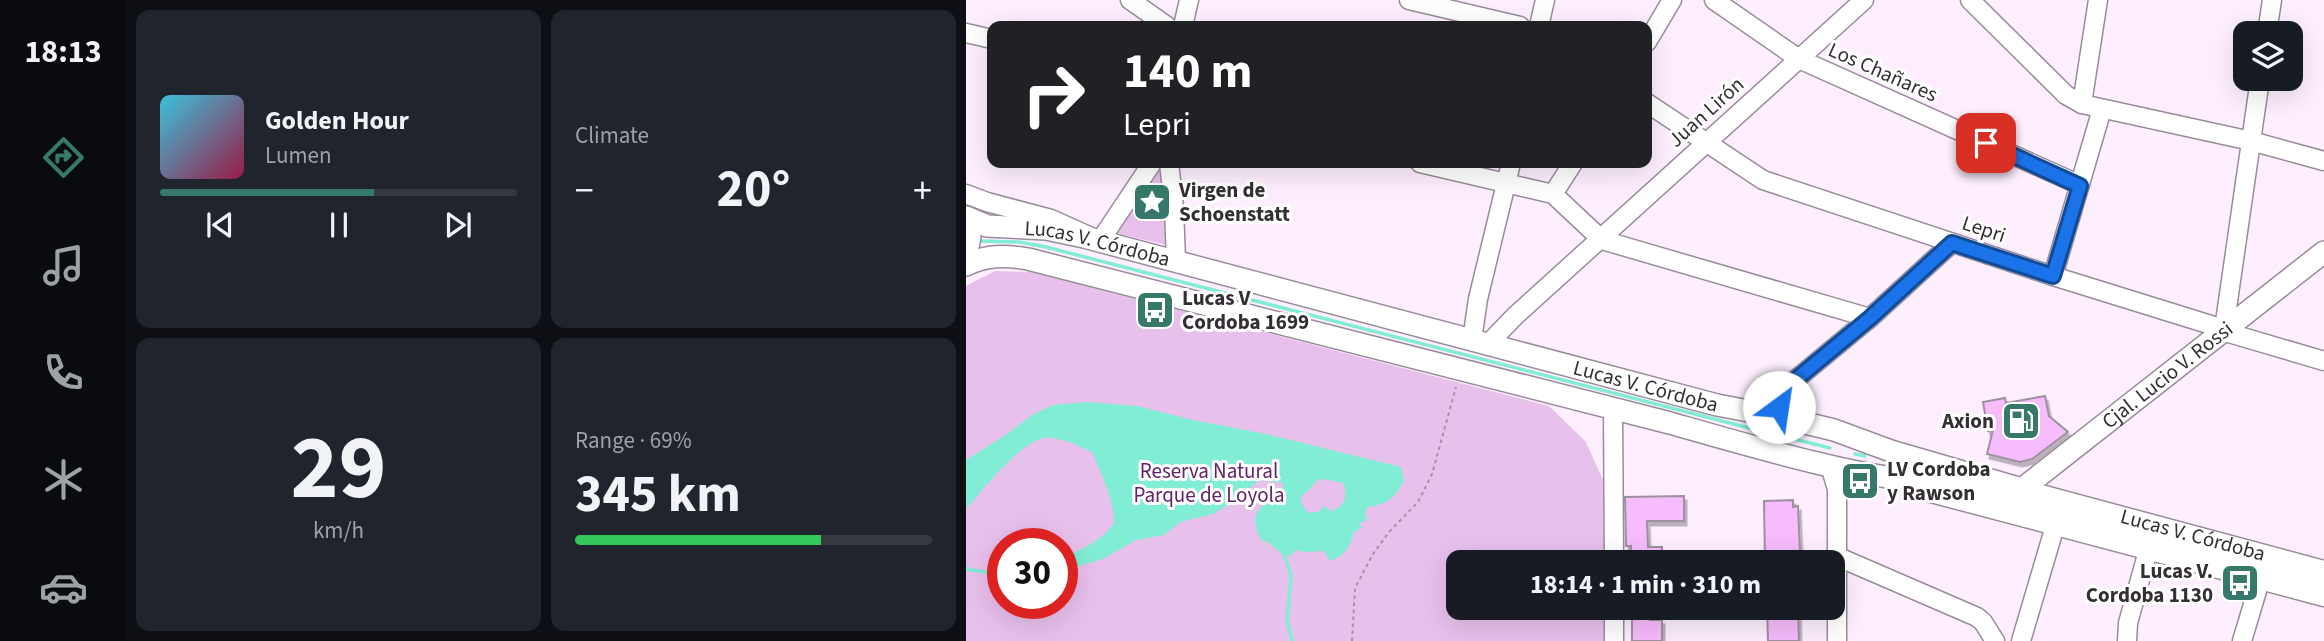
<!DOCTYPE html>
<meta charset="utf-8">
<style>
:root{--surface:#171b24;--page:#20242c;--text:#f1f3f6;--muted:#9ea1a6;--line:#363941;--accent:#36796a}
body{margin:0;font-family:"Source Sans 3",sans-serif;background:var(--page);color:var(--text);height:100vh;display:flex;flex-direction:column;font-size:26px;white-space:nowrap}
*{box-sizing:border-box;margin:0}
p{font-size:23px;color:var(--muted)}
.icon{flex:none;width:38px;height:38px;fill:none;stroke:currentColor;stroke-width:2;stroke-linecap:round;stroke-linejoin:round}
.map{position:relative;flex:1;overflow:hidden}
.panel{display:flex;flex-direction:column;gap:10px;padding:10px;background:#0d0f14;width:840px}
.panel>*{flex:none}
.banner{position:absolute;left:21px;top:21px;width:665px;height:147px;border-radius:14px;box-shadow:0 7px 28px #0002;background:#202124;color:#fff;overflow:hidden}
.tools{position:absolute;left:1267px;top:21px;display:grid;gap:14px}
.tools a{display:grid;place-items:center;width:70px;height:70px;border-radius:14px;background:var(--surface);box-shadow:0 7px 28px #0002;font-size:35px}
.speed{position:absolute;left:21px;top:528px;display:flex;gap:14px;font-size:35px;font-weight:700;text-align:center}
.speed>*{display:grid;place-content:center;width:91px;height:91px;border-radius:50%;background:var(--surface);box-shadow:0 7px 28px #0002;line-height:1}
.speed .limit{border:10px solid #d22;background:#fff;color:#111}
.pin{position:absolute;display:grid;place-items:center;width:60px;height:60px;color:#fff;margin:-30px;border-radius:14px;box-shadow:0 4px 10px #0006}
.me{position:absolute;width:77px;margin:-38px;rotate:31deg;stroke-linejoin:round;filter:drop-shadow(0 0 5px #0008)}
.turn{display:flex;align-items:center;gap:24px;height:147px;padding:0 21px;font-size:32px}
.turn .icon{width:91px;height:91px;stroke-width:2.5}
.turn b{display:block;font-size:49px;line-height:60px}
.big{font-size:52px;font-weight:700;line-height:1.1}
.panel .widget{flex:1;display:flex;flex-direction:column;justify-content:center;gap:10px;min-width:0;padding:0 24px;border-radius:14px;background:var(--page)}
.panel .dial{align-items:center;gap:0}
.dial b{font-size:91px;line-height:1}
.song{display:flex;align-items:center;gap:21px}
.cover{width:84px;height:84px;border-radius:10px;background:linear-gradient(135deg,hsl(190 70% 55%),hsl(340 70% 35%))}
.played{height:7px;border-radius:4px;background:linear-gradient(90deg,var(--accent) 60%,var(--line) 60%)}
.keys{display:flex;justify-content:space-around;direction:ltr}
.heat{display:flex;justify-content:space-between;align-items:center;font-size:38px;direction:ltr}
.charge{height:10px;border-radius:5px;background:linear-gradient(90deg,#34c759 69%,var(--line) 0)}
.panel .tiles{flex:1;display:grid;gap:10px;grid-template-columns:repeat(2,1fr)}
.trip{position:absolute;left:480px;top:550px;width:399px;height:70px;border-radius:14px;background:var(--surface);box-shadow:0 7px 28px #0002;font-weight:700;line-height:70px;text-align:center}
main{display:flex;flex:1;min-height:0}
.dock{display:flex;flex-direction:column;width:126px;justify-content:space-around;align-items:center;background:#090b0e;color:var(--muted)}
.dock .icon{width:49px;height:49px}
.dock .current{color:var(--accent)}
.dock b{font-size:32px;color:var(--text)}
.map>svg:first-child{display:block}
.green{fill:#e8c0ec;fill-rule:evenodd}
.water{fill:#82edd5;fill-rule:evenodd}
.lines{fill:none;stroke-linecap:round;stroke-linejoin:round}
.stream{stroke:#82edd5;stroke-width:3.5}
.building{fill:#f6bcfc;stroke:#9e919f;stroke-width:2;filter:url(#shadow)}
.minor-casing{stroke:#998c9a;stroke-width:21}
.major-casing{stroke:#998c9a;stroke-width:24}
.path{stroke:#a096a0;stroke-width:2;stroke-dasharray:3.5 3.5;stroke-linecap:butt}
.minor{stroke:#fff;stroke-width:18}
.major{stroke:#fff;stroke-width:21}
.route-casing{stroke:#114b97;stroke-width:18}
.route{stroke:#1a73e8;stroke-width:12}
.labels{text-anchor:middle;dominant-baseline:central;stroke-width:6;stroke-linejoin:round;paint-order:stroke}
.street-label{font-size:21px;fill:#342f34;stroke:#fff}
.poi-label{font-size:21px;font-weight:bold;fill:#342f34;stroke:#fff;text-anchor:start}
.park-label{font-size:21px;fill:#63216b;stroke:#fff}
</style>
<main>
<nav class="dock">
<b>18:13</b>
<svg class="icon current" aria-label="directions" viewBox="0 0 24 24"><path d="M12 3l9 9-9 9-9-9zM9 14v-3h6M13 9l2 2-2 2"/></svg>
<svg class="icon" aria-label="music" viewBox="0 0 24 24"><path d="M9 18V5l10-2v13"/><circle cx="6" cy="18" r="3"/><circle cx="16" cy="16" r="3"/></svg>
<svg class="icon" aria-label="phone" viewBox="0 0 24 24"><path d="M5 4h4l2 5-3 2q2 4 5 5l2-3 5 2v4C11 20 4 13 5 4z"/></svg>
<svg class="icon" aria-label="climate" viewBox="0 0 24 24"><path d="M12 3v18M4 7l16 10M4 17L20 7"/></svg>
<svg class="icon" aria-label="car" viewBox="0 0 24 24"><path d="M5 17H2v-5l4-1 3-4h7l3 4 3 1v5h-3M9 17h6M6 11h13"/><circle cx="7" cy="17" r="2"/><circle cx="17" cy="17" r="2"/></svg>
</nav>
<section class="panel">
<div class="tiles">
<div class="widget">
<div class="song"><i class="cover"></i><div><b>Golden Hour</b><p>Lumen</p></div></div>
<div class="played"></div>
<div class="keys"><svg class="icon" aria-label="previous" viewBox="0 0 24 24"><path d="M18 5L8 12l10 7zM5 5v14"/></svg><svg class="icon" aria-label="pause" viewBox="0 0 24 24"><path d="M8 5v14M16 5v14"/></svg><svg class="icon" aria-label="next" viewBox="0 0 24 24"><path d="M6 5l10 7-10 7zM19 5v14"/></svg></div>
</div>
<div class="widget"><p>Climate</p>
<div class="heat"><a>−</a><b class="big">20°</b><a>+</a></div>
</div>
<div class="widget dial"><b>29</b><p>km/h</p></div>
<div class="widget"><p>Range · 69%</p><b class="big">345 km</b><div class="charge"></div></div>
</div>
</section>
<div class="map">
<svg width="1358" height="641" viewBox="0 0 1358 641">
<defs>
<filter id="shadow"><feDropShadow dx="2.5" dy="4.5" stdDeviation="0" flood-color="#0004"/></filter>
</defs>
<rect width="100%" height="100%" fill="#fdeffe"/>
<!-- green -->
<g class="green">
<polygon points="199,163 205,246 149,233 190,167"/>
<path d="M29,271L65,272L583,406L620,442L638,482V538L642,542L640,562H492V607H639L641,641H0V286ZM37,544H96V604H37Z"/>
</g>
<!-- water -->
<path class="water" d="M121,402L171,406L227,420L300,434L435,467L438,481C429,497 421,505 402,507L399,513L401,520L393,523L396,528L388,532C383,548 380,555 364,561L358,551L340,552L330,550L325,555L318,556L302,542L295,540C276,502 308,509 318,483L293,480L273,498L247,514L214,522L198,535L170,540L137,559L96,571V557C115,550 137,540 148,523C148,499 135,474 126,452C112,446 94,436 78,438C54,442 16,491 0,509V460L41,434L66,415L87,405ZM354,479C363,479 369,482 377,483C383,496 378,507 365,511L358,506L354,511L343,513L336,505L335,496C344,491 346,484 354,479Z"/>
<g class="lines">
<!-- stream -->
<g class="stream">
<polyline points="12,241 53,242 80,247 787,429"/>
<polyline points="812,435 864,448"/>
<polyline points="889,454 899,456"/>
<polyline points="318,555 325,575 321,620 326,641"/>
<polyline points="0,569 37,575"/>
</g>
</g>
<!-- building -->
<g class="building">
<polygon points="1079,396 1083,416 1102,432 1066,459 1054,462 1021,454 1027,430 1022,431 1017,402 1039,398 1040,403"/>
<polygon points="718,496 718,521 681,521 682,547 696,547 696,562 665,562 665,546 660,546 659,497"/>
<polygon points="827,500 827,507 832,506 834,552 836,552 837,562 799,562 798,501"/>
<polygon points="666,607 684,607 684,620 696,620 696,641 666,641"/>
<polygon points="801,607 832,607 833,641 802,641"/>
</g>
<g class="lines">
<defs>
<g id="minor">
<polyline points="164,0 201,26"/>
<polyline points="443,0 554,26"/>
<polyline points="748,0 833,59 1114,185"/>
<polyline points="1004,0 1100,95 1116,104 1285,141 1358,161"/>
<polyline points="217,26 223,0"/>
<polyline points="573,26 579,0"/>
<polyline points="0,33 26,39"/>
<polyline points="1301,33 1306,0"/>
<polyline points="681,42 706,0"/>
<polyline points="681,103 797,180 1087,276 1258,329 1263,333 1358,361"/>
<polyline points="1116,104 1132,0"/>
<polyline points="203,163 208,207 210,261"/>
<polyline points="454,163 587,194 636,240 904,318"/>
<polyline points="0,194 21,202 85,219 134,241 186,163"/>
<polyline points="587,194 607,163"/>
<polyline points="1087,276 1136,109"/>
<polyline points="1258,329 1294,79"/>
<polyline points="506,340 512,299 545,163"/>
<polyline points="522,344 549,316 898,0"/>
<polyline points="647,409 648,562"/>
<polyline points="814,417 814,400 822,386 904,318 986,243"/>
<polyline points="864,466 871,489 871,641"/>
<polyline points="937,479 950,489 1358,597"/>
<path id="s1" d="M1056,489L1358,570"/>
<polyline points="1052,503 1358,584"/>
<polyline points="870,556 1011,617 1017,622 1029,641"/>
<polyline points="648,607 648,641"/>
<polyline points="1055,641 1089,526"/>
<polyline points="1161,641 1162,623 1182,551"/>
<polyline points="1276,641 1294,581"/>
</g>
<g id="major">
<path id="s2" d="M0,217L21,226L80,229L118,237L751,405L814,417L868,430L925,451L1056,489"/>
<polyline points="0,221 4,237 0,256"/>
<path id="s3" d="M0,265C20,255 40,255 62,259L704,423C753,437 801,451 851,463C884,471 919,479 953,479L1052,503L1056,489L1358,252"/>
</g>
</defs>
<!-- minor casing -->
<use href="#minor" class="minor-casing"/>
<!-- major casing -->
<use href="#major" class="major-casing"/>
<!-- path -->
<polyline class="path" points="386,641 389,588 407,554 423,532 452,502 466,474 490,387"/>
<!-- minor -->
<use href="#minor" class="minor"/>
<!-- major -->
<use href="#major" class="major"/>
</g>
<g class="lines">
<defs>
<polyline id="route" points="813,407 814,400 822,386 904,318 986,243 1087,276 1114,186 1020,143"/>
</defs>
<!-- route casing -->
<use href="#route" class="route-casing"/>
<!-- route -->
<use href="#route" class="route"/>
</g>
<!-- icons -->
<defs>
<symbol id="sight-square" viewBox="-11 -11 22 22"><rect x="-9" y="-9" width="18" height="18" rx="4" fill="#36796a" stroke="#fff"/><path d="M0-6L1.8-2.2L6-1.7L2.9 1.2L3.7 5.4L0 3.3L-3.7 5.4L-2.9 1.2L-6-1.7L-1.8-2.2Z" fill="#fff"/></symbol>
<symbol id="bus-square" viewBox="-11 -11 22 22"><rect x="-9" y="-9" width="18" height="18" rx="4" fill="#36796a" stroke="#fff"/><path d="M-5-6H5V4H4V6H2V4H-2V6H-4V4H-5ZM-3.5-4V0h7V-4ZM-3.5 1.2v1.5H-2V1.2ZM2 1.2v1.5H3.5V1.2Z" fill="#fff"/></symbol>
<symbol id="fuel-square" viewBox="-11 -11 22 22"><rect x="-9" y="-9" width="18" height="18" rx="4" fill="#36796a" stroke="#fff"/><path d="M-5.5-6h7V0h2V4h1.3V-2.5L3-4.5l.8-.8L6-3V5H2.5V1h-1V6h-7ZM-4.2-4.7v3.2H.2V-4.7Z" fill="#fff"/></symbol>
</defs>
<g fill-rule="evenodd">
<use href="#sight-square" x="164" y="180" width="44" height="44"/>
<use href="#bus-square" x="167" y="288" width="44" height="44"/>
<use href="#fuel-square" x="1033" y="399" width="44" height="44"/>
<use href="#bus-square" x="872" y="459" width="44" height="44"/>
<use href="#bus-square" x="1252" y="561" width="44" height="44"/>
</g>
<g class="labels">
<!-- street labels -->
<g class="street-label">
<text transform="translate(917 72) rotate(24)">Los Chañares</text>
<text transform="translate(740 112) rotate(-42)">Juan Lirón</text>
<text transform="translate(1018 229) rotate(18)">Lepri</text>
<text stroke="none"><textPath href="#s2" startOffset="135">Lucas V. Córdoba</textPath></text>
<text stroke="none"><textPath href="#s3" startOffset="1283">Cjal. Lucio V. Rossi</textPath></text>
<text stroke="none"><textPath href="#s2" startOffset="702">Lucas V. Córdoba</textPath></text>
<text stroke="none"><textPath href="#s1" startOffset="177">Lucas V. Córdoba</textPath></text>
</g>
<!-- poi labels -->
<g class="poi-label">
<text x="213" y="190">Virgen de<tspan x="213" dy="24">Schoenstatt</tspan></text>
<text x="216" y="298">Lucas V<tspan x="216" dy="24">Cordoba 1699</tspan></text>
<text x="1028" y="421" text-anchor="end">Axion</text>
<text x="921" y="469">LV Cordoba<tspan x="921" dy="24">y Rawson</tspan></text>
<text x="1247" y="571" text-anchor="end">Lucas V.<tspan x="1247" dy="24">Cordoba 1130</tspan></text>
</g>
<!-- park labels -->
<g class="park-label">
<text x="243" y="471">Reserva Natural<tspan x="243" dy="24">Parque de Loyola</tspan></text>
</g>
</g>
</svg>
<div class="tools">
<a><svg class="icon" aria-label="layers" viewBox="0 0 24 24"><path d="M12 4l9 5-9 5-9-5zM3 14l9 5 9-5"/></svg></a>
</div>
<div class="speed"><div class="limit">30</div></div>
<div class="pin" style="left:1020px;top:143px;background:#d93025"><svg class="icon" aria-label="arrive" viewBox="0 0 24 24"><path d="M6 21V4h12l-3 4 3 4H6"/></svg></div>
<svg class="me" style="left:813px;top:407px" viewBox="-20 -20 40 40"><circle r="19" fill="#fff"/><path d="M0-13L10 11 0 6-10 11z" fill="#1a73e8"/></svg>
<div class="trip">18:14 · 1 min · 310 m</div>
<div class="banner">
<div class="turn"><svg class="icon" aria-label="right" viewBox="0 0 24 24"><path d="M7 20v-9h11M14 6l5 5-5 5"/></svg><div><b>140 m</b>Lepri</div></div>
</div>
</div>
</main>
